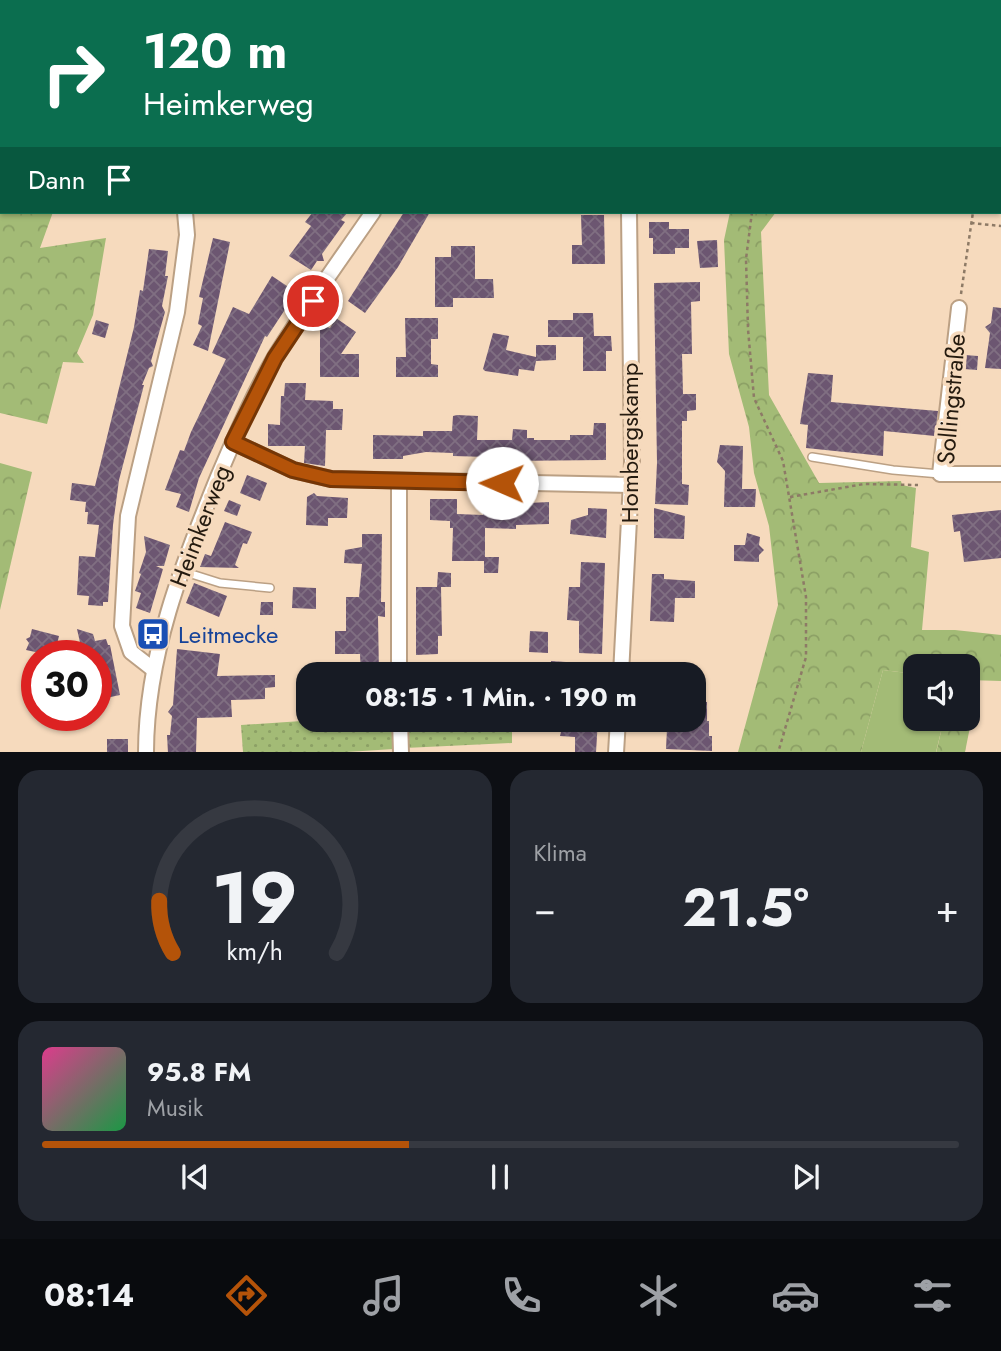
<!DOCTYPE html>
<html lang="de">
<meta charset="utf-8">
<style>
:root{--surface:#171b24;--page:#242831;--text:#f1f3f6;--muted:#9ea1a6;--line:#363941;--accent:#b45309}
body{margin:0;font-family:Jost,sans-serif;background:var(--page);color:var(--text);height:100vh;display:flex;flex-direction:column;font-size:26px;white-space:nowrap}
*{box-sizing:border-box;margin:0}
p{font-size:23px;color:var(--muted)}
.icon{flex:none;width:38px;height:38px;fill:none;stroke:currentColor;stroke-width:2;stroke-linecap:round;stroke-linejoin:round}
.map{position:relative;height:752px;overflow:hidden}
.drawer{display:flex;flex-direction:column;gap:18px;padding:18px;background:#0d0f14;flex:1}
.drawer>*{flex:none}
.hud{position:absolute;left:0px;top:0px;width:1001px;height:214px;box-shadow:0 2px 5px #0004;background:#0b6e4f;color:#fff;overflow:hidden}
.tools{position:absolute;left:903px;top:654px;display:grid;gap:14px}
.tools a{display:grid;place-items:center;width:77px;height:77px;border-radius:14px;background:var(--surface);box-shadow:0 2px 5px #0004;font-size:35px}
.speed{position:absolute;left:21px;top:640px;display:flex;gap:14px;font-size:35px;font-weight:700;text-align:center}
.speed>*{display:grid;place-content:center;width:91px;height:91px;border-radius:50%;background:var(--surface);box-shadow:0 2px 5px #0004;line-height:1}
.speed .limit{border:10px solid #d22;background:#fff;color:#111}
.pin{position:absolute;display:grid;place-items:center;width:60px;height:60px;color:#fff;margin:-30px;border:4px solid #fff;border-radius:50%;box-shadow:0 2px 7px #0007}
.me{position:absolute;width:77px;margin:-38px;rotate:271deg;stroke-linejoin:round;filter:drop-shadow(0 0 5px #0008)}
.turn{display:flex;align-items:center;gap:24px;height:147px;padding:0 28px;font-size:32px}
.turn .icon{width:91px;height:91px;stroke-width:2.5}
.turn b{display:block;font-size:49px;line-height:60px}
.then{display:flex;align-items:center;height:66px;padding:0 28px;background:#0003;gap:14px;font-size:26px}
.big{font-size:52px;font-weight:700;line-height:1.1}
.drawer .card{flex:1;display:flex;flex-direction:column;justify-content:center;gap:10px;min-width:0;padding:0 24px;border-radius:21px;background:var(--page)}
.drawer .dial{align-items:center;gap:0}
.dial svg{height:182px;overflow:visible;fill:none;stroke:var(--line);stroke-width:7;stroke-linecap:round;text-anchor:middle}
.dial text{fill:var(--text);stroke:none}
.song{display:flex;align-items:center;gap:21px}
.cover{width:84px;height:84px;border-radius:10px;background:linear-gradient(135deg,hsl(330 70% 55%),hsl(140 70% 35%))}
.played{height:7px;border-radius:4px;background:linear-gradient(90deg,var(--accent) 40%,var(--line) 40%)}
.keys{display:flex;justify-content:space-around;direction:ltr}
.heat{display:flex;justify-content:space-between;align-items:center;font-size:38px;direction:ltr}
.drawer .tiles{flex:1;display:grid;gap:18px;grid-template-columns:1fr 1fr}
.card:last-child{grid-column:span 2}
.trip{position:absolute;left:296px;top:662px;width:410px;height:70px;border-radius:21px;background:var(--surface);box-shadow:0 2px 5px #0004;font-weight:700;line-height:70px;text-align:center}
.tabs{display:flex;height:112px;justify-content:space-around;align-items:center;background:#090b0e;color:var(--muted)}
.tabs .icon{width:49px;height:49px}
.tabs .on{color:var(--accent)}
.tabs b{font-size:32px;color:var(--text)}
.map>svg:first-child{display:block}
.grass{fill:url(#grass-dots)}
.forest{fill:url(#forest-crowns)}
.garden{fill:#a3bb76}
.building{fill:url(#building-cross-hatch)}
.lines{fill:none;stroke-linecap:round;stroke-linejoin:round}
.service-casing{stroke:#bba084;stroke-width:10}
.minor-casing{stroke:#bba084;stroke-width:18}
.path{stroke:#8d7a66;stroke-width:2.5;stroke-dasharray:3.5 3.5;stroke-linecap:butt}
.service{stroke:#fff;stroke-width:7}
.minor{stroke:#fff;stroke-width:14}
.route-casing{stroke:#753606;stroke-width:18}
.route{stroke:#b45309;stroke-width:12}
.labels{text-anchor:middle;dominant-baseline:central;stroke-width:7;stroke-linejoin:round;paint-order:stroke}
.street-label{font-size:24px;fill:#241a0f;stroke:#f6dabd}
.transit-label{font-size:24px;fill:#164399;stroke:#f6dabd;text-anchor:start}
</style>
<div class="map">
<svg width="1001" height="753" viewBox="0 0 1001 753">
<defs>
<pattern id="grass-dots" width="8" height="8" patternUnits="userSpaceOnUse" patternTransform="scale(1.75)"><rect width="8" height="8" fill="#a3bb76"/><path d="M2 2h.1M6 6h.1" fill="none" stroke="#8ca065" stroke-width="1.8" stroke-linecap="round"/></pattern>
<pattern id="forest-crowns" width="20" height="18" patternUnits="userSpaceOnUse" patternTransform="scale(1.75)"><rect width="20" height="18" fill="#a3bb76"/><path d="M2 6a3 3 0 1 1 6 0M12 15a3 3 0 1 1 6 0" fill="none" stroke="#8ca065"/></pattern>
<pattern id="building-cross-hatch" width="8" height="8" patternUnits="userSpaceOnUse" patternTransform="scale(1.75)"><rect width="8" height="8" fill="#6c5671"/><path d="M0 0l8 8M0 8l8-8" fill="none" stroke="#806f82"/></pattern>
</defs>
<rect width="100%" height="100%" fill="#f6dabd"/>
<!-- grass -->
<g class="grass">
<polygon points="331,719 392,719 394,749 331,753 243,752 241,725"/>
<polygon points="404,719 512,719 512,743 405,748"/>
</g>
<!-- forest -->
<g class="forest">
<polygon points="0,180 2,212 53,212 40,248 106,238 93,315 77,353 84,363 63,362 47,424 0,413"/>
<polygon points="730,212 776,212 761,232 769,395 819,483 901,481 902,485 916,488 911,547 929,552 922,630 955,630 1001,635 1001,681 968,680 968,667 915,667 915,674 883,670 861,752 738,752 778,605 769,526 754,473 749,427 729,354 724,240"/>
<polygon points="0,463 32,472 0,610"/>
<polygon points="968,691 977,692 965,752 936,753 944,719 968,719"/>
</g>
<!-- garden -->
<polygon class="garden" points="883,670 915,674 915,719 944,719 936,752 861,752"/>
<!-- building -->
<g class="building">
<polygon points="313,212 348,212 341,220 345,222 322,254 324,261 317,261 311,270 289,256 311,226 305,222"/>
<polygon points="404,212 430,212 398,267 365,313 348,301"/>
<polygon points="581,215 604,215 605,264 572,264 572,245 582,245"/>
<polygon points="649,222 669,222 669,229 689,229 689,248 675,248 675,254 653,254 653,238 649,238"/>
<polygon points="213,238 230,242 208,351 193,345 202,326 198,324 203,298 199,297"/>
<polygon points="717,240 718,267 700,268 697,241"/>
<polygon points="451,246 475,246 475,279 493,279 494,298 453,298 453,307 435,307 435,257 451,257"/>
<polygon points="149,249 168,251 165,276 168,276 162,306 165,312 151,361 153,366 149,368 142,385 144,385 119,480 113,525 108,602 103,602 103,606 88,605 89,596 77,595 79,556 95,557 99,525 87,524 88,512 85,512 86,502 70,500 72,483 95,486 134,327 140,290 143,291"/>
<polygon points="272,276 296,292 291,301 292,307 286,308 267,337 265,336 199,478 189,512 176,507 181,494 165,490 180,450 184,451 191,432 226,359 212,353 233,307 249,314"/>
<polygon points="700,282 700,301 691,302 692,354 682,354 683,394 696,394 696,410 687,411 687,421 682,421 682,484 689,485 688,505 655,504 657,463 654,283"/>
<polygon points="993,307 1001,308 1001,369 985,368 990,333 985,327 991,323"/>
<polygon points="573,313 593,313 594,336 611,336 612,351 606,351 606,371 583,371 583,337 548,337 548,320 573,320"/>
<polygon points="336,318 356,332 341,354 359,354 359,377 320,377 320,325 330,328"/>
<polygon points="405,318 438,318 438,339 431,339 431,364 438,365 438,377 396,377 396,357 406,357"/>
<polygon points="96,320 109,324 105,338 92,334"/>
<polygon points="493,333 509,336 506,350 536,357 536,345 556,345 556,360 536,361 534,371 519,369 518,376 485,371 483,369"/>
<polygon points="965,355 978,356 977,370 964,369"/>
<polygon points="808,373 833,375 831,402 938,411 935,436 884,431 883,456 806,448 808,425 800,424"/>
<polygon points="285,383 306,383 305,400 333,401 333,409 343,409 342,430 326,430 325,466 304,463 305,446 268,446 268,424 280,425 281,396 284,396"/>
<polygon points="457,415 478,416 477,440 512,440 513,429 527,430 527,438 534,438 534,440 570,440 570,435 593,435 594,423 606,423 606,460 506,461 506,471 486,471 487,457 453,456 453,453 426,452 403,456 403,459 373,459 373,435 423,436 423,431 452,431 453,416"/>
<polygon points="720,445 743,446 742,489 756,489 755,507 724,507 725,471 717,462"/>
<polygon points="247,475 267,483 260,501 240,493"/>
<polygon points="314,493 317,496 348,498 347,518 328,518 328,526 306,525 307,497"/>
<polygon points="430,499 457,499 457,514 483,515 483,500 508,500 508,504 549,502 549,524 516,525 516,529 485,528 485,557 499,557 498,573 484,573 484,561 452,561 453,528 450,528 450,521 430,520"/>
<polygon points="229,500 241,505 237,516 224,511"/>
<polygon points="588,508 607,509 606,538 570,534 571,520 588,515"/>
<polygon points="654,508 685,516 684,539 654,538"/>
<polygon points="1001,510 1001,558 964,562 960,531 954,532 952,515"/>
<polygon points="225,522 252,532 247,544 243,543 235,565 239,568 200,567 205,554 211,556"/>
<polygon points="747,533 760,537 759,545 764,550 759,555 759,562 734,561 734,545 745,545"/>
<polygon points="362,534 382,534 381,602 385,602 385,617 378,616 379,674 361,674 360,654 335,654 335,631 346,631 346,597 359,597 362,564 344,563 345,550 362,547"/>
<polygon points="144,536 170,545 164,566 156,566 163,569 150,613 136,608 141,593 135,591 141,574 139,573 146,552"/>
<polygon points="581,562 605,563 602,654 579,653 579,621 567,620 569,587 580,587"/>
<polygon points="438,572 451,573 451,587 441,587 442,636 438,636 438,654 416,655 416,587 437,587"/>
<polygon points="652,574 664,574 664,579 695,581 695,598 675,598 674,622 650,621"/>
<polygon points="194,583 227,596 219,617 186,603"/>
<polygon points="293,587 316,588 316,609 292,608"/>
<polygon points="261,602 273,602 273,615 260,615"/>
<polygon points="32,629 59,636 54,656 26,650 29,643 26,639 30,637"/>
<polygon points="77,629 93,634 95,641 106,639 108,645 110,645 120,695 106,698 96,697 96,656 83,656"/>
<polygon points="530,631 548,632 548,653 529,652"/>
<polygon points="177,649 220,654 217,676 275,675 275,687 265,688 265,699 231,700 232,717 197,718 196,753 168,753 167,735 170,735 172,716 168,712 173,705"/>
<polygon points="551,661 566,662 565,674 551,674"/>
<polygon points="693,701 707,702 707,721 709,721 709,736 712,736 712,751 666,749 667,728 679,729 679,722 689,722 690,719 693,719"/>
<polygon points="564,719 598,719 596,753 575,753 575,737 560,736"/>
<rect x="107" y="739" width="21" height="14"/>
</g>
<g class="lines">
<defs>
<g id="service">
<polyline points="331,0 339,2"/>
<polyline points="812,457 893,470 940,474"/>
<polyline points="182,571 220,583 270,588"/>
</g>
<g id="minor">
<polyline points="424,0 424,2"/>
<polyline points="148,2 148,0"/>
<polyline points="560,2 560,0"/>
<polyline points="852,2 852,0"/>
<polyline points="0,87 2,86"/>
<polyline points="999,106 1001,105"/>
<polyline points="959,308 940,474 1001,474"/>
<polyline points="233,442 293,470 331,479 631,485"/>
<polyline points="154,670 131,652 122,626 128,516 177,312 187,235 185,212"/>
<polyline points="399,674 399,481"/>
<polyline points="621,674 632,462 629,212"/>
<polyline points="400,719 401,753"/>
<path d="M146,753C146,656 182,565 218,477C235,437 253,395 275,357C305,308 340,260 373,212"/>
<polyline points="616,753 618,719"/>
</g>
</defs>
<!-- service casing -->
<use href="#service" class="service-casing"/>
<!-- minor casing -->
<use href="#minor" class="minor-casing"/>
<!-- path -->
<g class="path">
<polyline points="752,212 746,259 748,329 754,398 783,461 806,597 806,657 778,753"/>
<polyline points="971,223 1001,226"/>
<polyline points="961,294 973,212"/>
<polyline points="790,497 864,484 918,485"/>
</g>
<!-- service -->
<use href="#service" class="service"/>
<!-- minor -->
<use href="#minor" class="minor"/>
</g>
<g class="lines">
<defs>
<polyline id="route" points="313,301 275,358 233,442 293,470 331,479 502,483"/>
</defs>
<!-- route casing -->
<use href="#route" class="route-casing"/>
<!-- route -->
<use href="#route" class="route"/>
</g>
<!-- icons -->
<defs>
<symbol id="bus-square" viewBox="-11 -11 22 22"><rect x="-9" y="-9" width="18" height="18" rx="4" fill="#1a4fb4" stroke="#f6dabd"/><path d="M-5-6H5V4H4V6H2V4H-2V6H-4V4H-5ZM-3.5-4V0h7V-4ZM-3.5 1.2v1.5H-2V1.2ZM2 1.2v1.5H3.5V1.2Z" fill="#fff"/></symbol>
</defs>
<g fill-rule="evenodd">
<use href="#bus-square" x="134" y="615" width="38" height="38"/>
</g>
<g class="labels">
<!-- street labels -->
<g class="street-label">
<text transform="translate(951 399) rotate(-85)">Sollingstraße</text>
<text transform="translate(629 443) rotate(-90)">Hombergskamp</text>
<text transform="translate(200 526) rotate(-69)">Heimkerweg</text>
</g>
<!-- transit labels -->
<g class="transit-label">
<text x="178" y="634">Leitmecke</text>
</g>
</g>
</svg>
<div class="tools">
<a><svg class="icon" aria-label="sound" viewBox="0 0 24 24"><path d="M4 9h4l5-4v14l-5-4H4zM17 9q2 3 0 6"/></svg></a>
</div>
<div class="speed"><div class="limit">30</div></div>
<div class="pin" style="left:313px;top:301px;background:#d93025"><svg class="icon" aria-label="arrive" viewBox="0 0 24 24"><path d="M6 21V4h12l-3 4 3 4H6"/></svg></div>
<svg class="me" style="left:502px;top:483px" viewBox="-20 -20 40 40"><circle r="19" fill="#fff"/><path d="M0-13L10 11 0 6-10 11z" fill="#b45309"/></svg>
<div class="trip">08:15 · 1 Min. · 190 m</div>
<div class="hud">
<div class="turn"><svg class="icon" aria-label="right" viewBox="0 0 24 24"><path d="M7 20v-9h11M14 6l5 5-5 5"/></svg><div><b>120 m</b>Heimkerweg</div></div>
<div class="then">Dann<svg class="icon" aria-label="arrive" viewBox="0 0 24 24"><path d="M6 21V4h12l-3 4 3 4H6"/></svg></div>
</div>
</div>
<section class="drawer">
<div class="tiles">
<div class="card dial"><svg viewBox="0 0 100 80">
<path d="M14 69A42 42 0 1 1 86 69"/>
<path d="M14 69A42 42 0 0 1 8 46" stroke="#b45309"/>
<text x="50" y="56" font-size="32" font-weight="700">19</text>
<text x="50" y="72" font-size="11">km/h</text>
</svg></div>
<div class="card"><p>Klima</p>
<div class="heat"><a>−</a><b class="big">21.5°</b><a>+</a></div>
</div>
<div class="card">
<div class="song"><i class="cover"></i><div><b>95.8 FM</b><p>Musik</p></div></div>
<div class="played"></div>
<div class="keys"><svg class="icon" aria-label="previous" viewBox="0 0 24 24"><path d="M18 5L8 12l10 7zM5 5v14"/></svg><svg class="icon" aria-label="pause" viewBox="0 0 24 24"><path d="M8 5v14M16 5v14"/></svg><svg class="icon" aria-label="next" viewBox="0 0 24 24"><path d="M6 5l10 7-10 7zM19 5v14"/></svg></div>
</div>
</div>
</section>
<nav class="tabs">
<b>08:14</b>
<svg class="icon on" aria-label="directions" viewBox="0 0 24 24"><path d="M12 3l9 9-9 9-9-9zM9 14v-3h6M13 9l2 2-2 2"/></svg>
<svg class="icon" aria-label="music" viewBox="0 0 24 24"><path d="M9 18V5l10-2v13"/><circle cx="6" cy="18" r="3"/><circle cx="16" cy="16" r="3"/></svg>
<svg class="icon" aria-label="phone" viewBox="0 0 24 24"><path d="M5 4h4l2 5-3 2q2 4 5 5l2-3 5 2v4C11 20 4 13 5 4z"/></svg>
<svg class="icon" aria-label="climate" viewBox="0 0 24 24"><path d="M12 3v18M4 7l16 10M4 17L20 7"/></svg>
<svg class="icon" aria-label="car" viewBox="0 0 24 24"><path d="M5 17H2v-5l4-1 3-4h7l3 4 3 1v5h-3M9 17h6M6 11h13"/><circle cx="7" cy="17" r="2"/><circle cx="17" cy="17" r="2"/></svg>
<svg class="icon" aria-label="filters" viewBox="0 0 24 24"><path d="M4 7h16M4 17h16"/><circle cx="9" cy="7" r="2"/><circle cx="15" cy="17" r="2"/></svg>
</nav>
